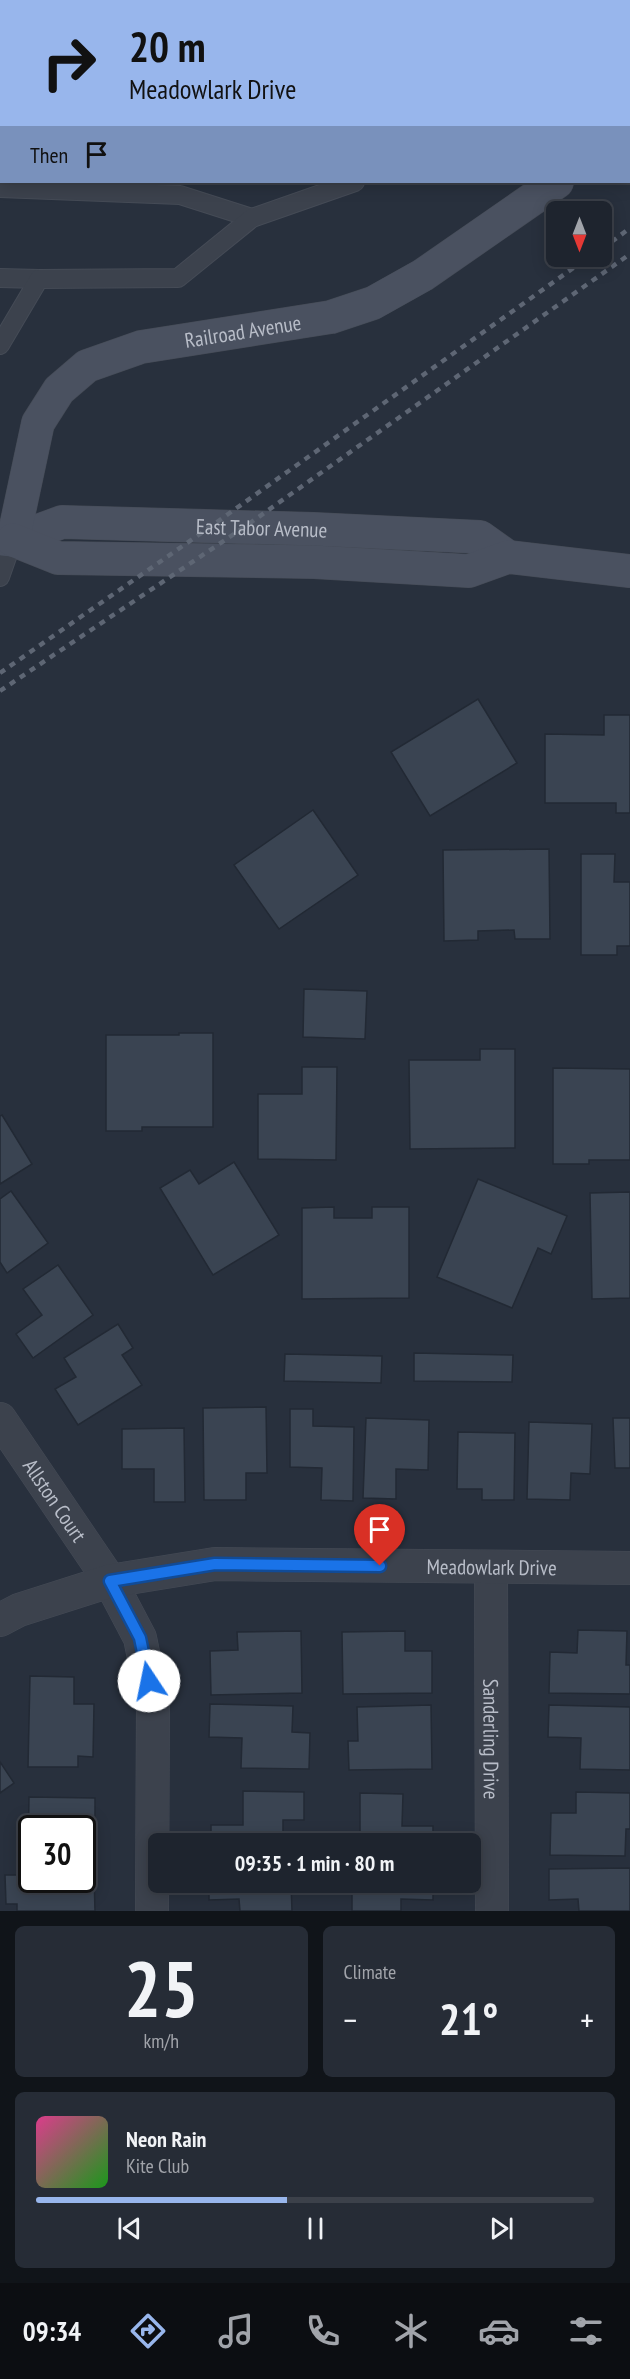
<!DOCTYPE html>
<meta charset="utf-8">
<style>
:root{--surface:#1e242e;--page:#262c36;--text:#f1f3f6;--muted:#a1a4aa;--line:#3c414a;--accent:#98b6ec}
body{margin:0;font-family:"PT Sans Narrow",sans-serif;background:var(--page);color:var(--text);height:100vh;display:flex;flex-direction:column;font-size:22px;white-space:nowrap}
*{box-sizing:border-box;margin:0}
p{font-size:20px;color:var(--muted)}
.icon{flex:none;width:33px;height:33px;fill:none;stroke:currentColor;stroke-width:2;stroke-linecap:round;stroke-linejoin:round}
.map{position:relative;height:1911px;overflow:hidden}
.sheet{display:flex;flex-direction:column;gap:15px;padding:15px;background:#101419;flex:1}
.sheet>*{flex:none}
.top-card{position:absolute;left:0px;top:0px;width:630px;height:183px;box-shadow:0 3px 15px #0003,0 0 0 2px var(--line);background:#98b6ec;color:#111;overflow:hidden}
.needle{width:39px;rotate:180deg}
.tools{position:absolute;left:546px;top:201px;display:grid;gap:12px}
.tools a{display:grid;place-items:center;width:66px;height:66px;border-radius:9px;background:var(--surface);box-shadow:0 3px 15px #0003,0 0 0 2px var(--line);font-size:30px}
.speed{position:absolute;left:18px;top:1815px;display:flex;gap:12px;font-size:30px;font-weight:700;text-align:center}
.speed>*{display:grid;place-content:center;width:78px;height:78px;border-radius:50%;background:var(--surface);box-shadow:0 3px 15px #0003,0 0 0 2px var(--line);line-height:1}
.speed .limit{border:3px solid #111;border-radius:9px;background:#fff;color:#111}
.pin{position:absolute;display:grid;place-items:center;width:51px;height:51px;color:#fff;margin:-62px -26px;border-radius:50% 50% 50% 0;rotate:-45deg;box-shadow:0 0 6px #0007}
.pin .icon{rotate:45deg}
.me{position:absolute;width:66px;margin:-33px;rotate:349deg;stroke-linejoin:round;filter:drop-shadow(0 0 4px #0008)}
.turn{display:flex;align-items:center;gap:21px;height:126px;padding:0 30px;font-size:27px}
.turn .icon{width:78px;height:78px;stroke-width:2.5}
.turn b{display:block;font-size:42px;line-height:51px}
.then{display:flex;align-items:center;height:57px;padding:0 30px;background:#0003;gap:12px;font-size:22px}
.big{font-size:45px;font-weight:800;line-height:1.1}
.sheet .tile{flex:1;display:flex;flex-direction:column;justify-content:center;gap:9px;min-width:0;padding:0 21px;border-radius:9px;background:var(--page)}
.sheet .dial{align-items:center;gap:0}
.dial b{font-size:78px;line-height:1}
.song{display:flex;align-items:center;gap:18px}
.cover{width:72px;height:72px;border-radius:9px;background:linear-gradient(135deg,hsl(330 70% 55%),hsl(120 70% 35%))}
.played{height:6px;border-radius:3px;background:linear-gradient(90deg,var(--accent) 45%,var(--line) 45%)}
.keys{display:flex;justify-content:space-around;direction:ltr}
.heat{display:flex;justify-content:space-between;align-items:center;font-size:33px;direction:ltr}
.sheet .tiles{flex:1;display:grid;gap:15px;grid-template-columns:1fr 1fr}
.tile:last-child{grid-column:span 2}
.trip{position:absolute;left:148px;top:1833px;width:333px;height:60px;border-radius:9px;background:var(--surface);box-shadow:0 3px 15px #0003,0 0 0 2px var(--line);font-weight:800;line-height:60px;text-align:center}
.tabs{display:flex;height:96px;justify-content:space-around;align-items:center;background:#0c0e12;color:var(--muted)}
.tabs .icon{width:42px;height:42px}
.tabs .active{color:var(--accent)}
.tabs b{font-size:27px;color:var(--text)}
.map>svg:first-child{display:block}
.building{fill:#3a4452;stroke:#222934;stroke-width:1.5}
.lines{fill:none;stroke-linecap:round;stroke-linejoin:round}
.service-casing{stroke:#454b56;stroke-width:20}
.minor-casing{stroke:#454b56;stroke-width:34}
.secondary-casing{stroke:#454b56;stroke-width:34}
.service{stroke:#3c424d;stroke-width:18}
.minor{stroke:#3c424d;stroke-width:33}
.secondary{stroke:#4a5160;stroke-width:33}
.rail{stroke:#5e6674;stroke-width:4.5;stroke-dasharray:6 6;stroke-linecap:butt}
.route-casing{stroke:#114b97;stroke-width:15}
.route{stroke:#1a73e8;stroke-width:10}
.labels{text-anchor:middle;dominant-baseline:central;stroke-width:6;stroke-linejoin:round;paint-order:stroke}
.street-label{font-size:21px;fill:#b8bdc8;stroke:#202732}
</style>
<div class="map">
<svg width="630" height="1911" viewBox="0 0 630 1911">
<rect width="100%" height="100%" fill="#28303d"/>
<!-- building -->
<g class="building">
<polygon points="478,699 517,763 430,816 391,752"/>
<polygon points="604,715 630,715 630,813 616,813 616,803 545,803 545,734 604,735"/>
<polygon points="313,810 358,875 279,929 234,865"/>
<polygon points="549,849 550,939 515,939 514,930 478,931 478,940 444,941 443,850"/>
<polygon points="581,854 615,854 614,882 630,882 630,946 617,946 617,955 581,955"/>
<polygon points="304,989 367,991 365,1039 303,1037"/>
<polygon points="179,1033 213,1033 213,1127 142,1127 142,1131 106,1131 106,1035 179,1035"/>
<polygon points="480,1049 515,1049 515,1148 410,1149 409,1060 480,1060"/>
<polygon points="302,1067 337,1067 336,1160 258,1159 258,1094 302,1094"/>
<polygon points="553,1068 630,1069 630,1160 589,1160 589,1164 553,1164"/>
<polygon points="2,1115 32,1164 0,1184 0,1116"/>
<polygon points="234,1162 279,1235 213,1275 160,1188 190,1170 199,1184"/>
<polygon points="478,1179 567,1216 551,1254 538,1248 512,1308 437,1277"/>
<polygon points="11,1191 48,1243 7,1273 0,1262 0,1199"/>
<polygon points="630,1192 630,1298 592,1299 590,1193"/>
<polygon points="334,1207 334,1218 372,1218 372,1207 409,1207 409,1298 302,1299 302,1208"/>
<polygon points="58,1265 93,1315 33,1358 16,1334 42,1315 23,1289"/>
<polygon points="118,1324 133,1348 122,1355 142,1385 78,1425 55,1389 76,1377 64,1358"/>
<polygon points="414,1353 513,1355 512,1382 414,1381"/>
<polygon points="285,1354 382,1356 381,1383 284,1381"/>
<polygon points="266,1407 267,1473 246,1473 246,1500 204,1500 203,1408"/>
<polygon points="290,1409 313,1409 313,1426 354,1427 353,1501 321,1500 322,1468 290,1467"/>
<polygon points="366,1418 429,1420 428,1470 396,1469 396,1499 363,1498"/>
<polygon points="613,1418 630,1418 630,1468 615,1468"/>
<polygon points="529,1422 592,1424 590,1474 571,1473 570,1500 527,1499"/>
<polygon points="184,1428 185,1502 154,1502 154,1469 122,1469 122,1429"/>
<polygon points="458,1432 515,1433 514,1500 482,1500 482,1489 457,1489"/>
<polygon points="578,1630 627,1631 626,1665 630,1665 630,1694 549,1693 550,1652 577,1653"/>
<polygon points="301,1631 302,1693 211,1695 210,1651 238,1650 237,1632"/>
<polygon points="405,1631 405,1651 432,1651 432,1693 343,1694 342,1632"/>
<polygon points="30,1676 74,1677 74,1704 94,1704 93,1757 78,1756 78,1767 28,1767"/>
<polygon points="210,1704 293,1706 292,1732 310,1733 309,1769 241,1768 242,1738 209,1737"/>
<polygon points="431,1705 432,1769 349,1770 348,1741 358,1741 357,1707"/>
<polygon points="549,1705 630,1707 630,1770 580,1769 581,1738 548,1737"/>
<polygon points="0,1762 14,1783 0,1793"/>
<polygon points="243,1791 304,1792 304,1820 283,1820 283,1844 211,1844 211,1825 243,1825"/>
<polygon points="576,1792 630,1793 630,1829 626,1829 625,1856 550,1855 551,1813 576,1813"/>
<polygon points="360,1793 403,1794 402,1826 433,1826 433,1844 360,1844"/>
<polygon points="29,1797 95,1798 95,1830 86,1830 85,1855 82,1855 82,1828 32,1828 32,1854 28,1854"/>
<polygon points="630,1868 630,1911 579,1911 578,1899 549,1900 549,1869"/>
<polygon points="82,1874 94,1874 95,1911 17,1911 17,1904 6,1904 5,1875 32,1875 32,1880 82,1880"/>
<polygon points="209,1882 291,1882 292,1911 240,1911 239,1899 209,1900"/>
<polygon points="352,1882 433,1882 433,1900 401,1899 401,1911 352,1911"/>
</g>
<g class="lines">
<defs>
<g id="service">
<polyline points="0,95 2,95"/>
<polyline points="0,188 180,195 252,218"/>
<polyline points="0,278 39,279"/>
<polyline points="0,345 39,279 178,278 252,218 355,182"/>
<polyline points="0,577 13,540"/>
</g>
<g id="minor">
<path id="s1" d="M0,1419L110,1581L140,1638L153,1702L152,1911"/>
<path id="s2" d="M491,1568L492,1911"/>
<path id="s3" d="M0,1620L19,1610L110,1581L215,1564L630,1568"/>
</g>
<g id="secondary">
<polyline points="628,132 630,131"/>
<path id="s4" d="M3,539L13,540L62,522L314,529L480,537L508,557"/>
<path id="s5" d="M13,540L38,423L59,390L87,366L141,347L331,317L373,303L423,275L557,182"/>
<polyline points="13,540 58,558 314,562 469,571 508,557 630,571"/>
</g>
</defs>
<!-- service casing -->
<use href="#service" class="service-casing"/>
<!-- minor casing -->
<use href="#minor" class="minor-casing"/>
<!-- secondary casing -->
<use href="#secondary" class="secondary-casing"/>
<!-- service -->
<use href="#service" class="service"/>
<!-- minor -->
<use href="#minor" class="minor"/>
<!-- secondary -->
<use href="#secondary" class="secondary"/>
<!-- rail -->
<g class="rail">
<polyline points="602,249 630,228"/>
<polyline points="0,673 210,527 590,256"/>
<polyline points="0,691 243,528 630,254"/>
</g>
</g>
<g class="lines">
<defs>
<polyline id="route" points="149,1681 140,1638 110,1581 215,1564 380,1566"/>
</defs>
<!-- route casing -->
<use href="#route" class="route-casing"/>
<!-- route -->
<use href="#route" class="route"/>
</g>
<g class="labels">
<!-- street labels -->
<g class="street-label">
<text stroke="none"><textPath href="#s5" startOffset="356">Railroad Avenue</textPath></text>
<text stroke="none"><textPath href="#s4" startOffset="262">East Tabor Avenue</textPath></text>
<text stroke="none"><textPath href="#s1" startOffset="98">Allston Court</textPath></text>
<text stroke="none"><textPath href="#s3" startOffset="500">Meadowlark Drive</textPath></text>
<text stroke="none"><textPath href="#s2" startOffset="171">Sanderling Drive</textPath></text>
</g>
</g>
</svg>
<div class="tools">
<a><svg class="needle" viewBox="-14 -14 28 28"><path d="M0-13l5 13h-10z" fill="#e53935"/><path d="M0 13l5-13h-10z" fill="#a1a4aa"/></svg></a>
</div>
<div class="speed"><div class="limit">30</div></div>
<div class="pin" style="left:380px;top:1566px;background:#d93025"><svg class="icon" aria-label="arrive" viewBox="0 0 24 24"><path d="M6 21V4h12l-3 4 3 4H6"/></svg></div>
<svg class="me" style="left:149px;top:1681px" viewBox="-20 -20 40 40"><circle r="19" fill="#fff"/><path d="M0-13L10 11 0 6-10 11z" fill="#1a73e8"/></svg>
<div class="trip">09:35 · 1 min · 80 m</div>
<div class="top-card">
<div class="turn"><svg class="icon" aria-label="right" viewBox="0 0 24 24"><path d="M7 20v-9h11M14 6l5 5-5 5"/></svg><div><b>20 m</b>Meadowlark Drive</div></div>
<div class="then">Then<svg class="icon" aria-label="arrive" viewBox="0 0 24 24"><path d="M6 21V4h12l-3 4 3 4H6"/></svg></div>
</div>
</div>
<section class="sheet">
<div class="tiles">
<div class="tile dial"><b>25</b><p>km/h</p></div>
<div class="tile"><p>Climate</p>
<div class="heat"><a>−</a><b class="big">21°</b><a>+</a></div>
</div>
<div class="tile">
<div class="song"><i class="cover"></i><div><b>Neon Rain</b><p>Kite Club</p></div></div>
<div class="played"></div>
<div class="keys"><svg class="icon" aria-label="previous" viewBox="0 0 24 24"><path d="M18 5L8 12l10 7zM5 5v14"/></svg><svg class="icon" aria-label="pause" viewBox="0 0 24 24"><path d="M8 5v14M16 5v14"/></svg><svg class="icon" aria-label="next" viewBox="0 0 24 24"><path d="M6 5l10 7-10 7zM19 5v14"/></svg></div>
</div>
</div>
</section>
<nav class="tabs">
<b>09:34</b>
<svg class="icon active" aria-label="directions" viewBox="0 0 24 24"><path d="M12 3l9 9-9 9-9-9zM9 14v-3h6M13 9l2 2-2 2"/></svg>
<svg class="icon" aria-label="music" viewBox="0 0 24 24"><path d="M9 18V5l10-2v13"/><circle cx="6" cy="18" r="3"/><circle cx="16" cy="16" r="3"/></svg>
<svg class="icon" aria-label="phone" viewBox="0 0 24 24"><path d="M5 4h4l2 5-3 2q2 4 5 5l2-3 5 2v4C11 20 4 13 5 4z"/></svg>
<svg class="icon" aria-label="climate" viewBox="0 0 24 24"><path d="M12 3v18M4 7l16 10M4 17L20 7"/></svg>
<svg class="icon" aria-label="car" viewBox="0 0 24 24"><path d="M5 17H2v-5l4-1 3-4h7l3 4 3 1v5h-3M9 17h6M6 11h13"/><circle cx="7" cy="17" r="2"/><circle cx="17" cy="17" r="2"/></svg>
<svg class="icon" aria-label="filters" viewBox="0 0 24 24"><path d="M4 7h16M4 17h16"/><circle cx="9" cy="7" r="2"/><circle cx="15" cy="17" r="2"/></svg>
</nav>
